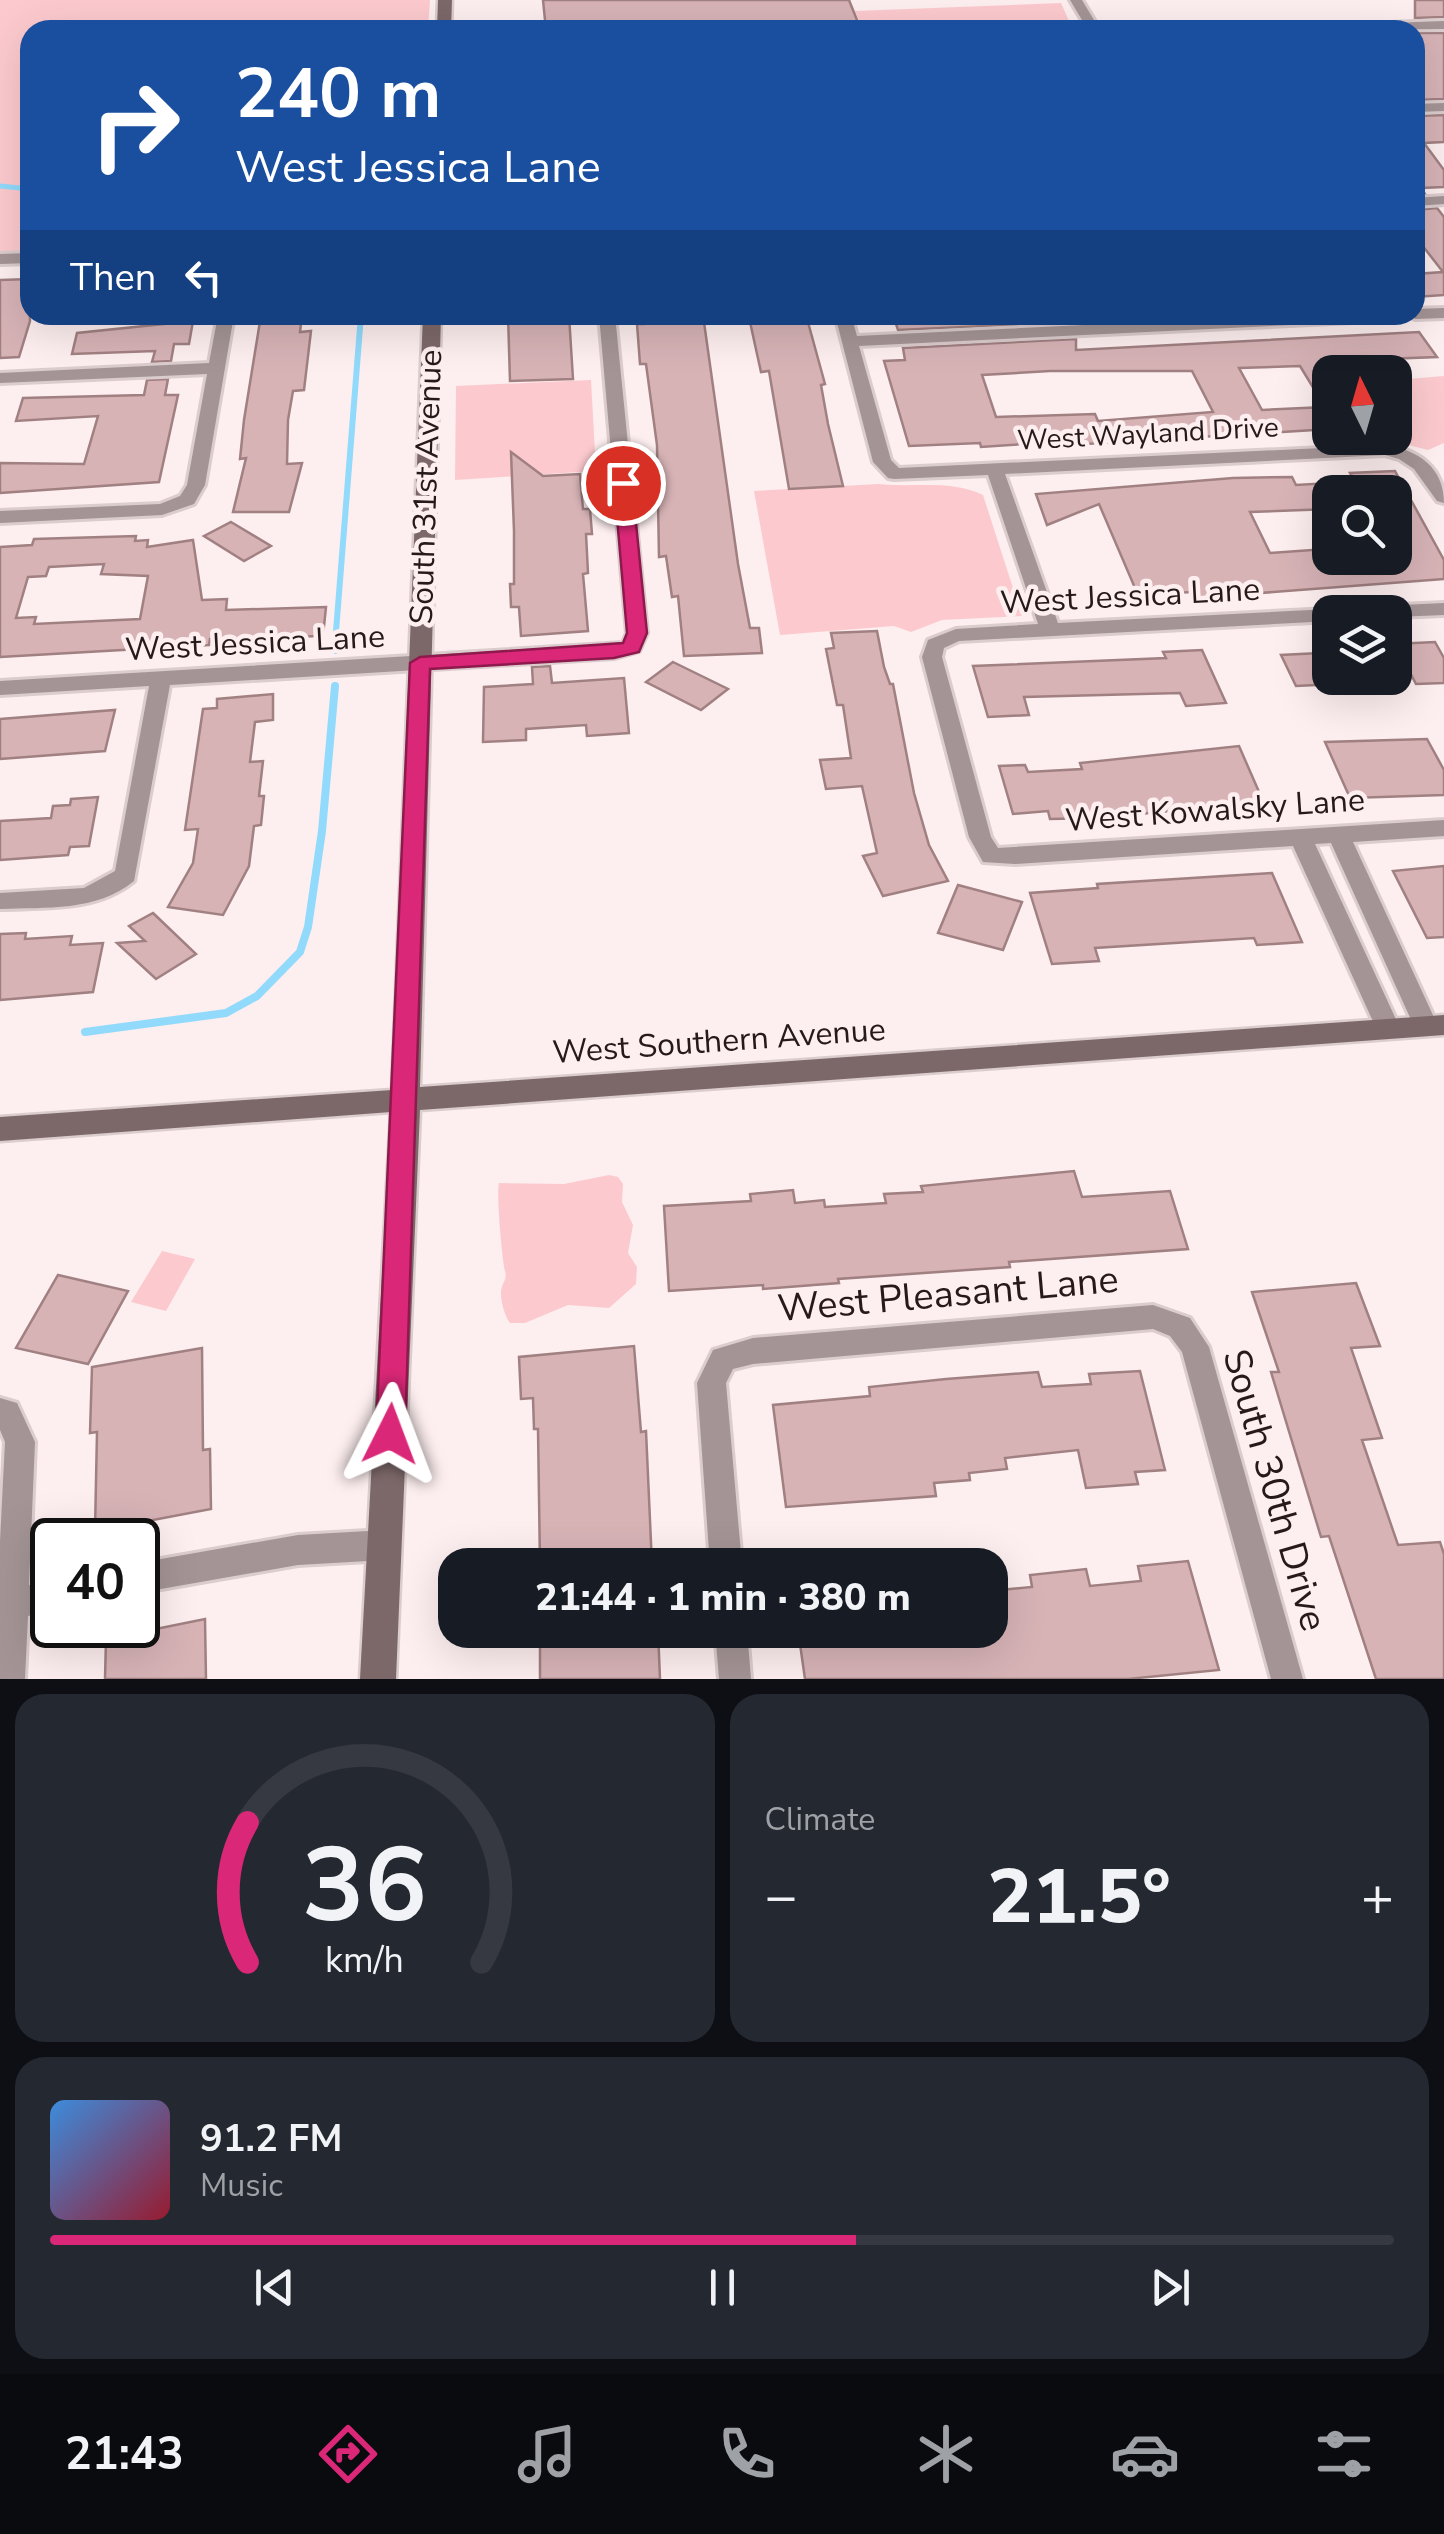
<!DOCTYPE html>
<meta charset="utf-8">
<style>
:root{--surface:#171b24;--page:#242831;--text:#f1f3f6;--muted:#9ea1a6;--line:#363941;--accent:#db2777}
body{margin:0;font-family:"Nunito Sans",sans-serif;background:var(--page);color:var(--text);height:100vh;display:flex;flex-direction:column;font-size:38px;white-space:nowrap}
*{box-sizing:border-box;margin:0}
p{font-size:32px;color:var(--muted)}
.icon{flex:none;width:55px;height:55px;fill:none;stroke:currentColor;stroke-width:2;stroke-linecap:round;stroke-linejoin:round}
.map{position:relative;height:1679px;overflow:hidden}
.details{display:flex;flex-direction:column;gap:15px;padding:15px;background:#0d0f14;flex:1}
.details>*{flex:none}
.top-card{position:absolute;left:20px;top:20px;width:1405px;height:305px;border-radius:30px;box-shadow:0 10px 40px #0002;background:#1a4fa0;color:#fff;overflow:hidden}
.needle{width:65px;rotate:355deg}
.controls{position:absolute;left:1312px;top:355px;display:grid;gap:20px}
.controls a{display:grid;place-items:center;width:100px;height:100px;border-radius:20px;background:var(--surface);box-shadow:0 10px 40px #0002;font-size:50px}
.speed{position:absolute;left:30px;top:1518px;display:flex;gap:20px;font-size:50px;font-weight:700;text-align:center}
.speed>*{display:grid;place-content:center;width:130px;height:130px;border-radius:50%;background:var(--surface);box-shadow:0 10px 40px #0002;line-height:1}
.speed .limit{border:5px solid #111;border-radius:15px;background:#fff;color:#111}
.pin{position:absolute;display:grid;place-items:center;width:85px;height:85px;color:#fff;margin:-42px;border:5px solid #fff;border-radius:50%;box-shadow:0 2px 10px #0007}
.me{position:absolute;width:110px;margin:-55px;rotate:3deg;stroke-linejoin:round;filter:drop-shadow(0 0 8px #0008)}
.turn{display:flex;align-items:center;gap:35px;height:210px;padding:0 50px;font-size:45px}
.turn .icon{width:130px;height:130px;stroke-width:2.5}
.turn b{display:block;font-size:70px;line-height:85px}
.then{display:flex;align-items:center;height:95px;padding:0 50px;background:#0003;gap:20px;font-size:38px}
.big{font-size:75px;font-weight:800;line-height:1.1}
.details .card{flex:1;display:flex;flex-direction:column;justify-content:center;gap:15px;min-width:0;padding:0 35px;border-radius:30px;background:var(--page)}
.details .dial{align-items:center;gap:0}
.dial svg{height:260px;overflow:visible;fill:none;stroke:var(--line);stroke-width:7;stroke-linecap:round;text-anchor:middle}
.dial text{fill:var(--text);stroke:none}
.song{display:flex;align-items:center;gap:30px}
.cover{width:120px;height:120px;border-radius:15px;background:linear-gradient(135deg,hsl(210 70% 55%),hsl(350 70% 35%))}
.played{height:10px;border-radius:5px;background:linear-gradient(90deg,var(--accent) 60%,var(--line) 60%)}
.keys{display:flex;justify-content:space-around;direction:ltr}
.heat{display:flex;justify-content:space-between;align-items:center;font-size:55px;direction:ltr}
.details .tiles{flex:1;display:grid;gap:15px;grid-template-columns:1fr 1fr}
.card:last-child{grid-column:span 2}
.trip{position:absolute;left:438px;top:1548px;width:570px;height:100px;border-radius:30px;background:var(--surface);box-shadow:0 10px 40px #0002;font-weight:800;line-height:100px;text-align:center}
.tabs{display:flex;height:160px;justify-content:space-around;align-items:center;background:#090b0e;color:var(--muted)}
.tabs .icon{width:70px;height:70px}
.tabs .current{color:var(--accent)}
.tabs b{font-size:45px;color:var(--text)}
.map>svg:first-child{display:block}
.green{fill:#fccace}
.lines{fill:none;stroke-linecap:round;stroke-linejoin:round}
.stream-far2{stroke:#91dafb;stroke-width:5}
.stream-far1{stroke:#91dafb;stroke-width:6}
.stream{stroke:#91dafb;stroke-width:8}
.building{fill:#d7b3b6;stroke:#a18082;stroke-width:2.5;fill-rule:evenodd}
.street-casing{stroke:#dbcccd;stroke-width:6}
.secondary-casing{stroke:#dbcccd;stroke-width:5}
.street{fill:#a49495;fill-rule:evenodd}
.secondary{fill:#7d6869;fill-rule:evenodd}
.route{fill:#db2777;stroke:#8e194d;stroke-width:2.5}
.labels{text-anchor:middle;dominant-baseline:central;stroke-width:9;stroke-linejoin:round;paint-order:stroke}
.far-street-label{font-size:28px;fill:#26191a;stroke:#fdeeef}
.street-label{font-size:32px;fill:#26191a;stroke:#fdeeef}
.near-street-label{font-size:38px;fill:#26191a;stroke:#fdeeef}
</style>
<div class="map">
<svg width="1444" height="1679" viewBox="0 0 1444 1679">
<rect width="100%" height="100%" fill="#fdeeef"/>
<!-- green -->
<g class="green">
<polygon points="0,0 430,0 428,30 30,30 30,250 0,252"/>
<polygon points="1061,3 1073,30 863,30 855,11"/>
<polygon points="1444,376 1444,443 1428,450 1385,439 1395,438 1395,380"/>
<polygon points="591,380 596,471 455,480 456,386"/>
<path d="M878,484C914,488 950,479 983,495L1022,616L942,620L911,632L894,626L780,635L754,491Z"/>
<path d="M609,1175L618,1177L623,1184L622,1202L633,1225L628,1253L637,1267L636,1284L609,1308L568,1305L525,1323H510C505,1317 501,1302 501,1294C500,1285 508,1280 505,1271C502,1259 496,1193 499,1183L564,1184Z"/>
<polygon points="162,1251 195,1259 166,1311 131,1302"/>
</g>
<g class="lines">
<!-- stream-far2 -->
<polyline class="stream-far2" points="0,186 30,189"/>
<!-- stream-far1 -->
<polyline class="stream-far1" points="335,644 361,315"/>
<!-- stream -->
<g class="stream">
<polyline points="335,650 336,641"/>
<polyline points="85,1032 226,1013 257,996 300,952 308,927 322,831 335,686"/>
</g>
</g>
<!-- building -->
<g class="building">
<polygon points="543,0 849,0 861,30 546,30"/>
<polygon points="1415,0 1444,0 1444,17 1415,18"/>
<polygon points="1415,33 1444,33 1444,99 1415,100"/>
<polygon points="1444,115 1444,142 1424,143 1444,170 1444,187 1421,188 1425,194 1415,194 1415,116"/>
<polygon points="1437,208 1444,217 1444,295 1415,297 1415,274 1443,272 1415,236 1415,210"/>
<polygon points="30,279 30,321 19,357 0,358 0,280"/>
<polygon points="261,315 302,315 300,332 311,331 304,390 293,391 288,420 287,464 302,463 289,512 233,512 246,458 240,459 244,420"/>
<polygon points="508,315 569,315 573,379 510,381"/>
<polygon points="643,315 703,315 738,564 750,628 759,628 762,653 684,656 678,596 672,597 666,556 659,557 657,445 646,364 640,364 637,324 644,324"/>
<polygon points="768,315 806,315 825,384 821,385 828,424 843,486 789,489 769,371 761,372 750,322 769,321"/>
<polygon points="893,315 1075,315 1075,322 898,330"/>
<polygon points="193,321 189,344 174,344 171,361 152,362 155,351 72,354 77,333"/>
<path d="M1419,332L1437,357L1330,361V429L1086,444L1084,440L981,447L980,443L909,446L884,361L905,360L903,348L1076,339V350ZM1300,366L1325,407L1262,410L1239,368ZM1050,371H1192L1213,412L1098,421L1095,414L996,417L982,375Z"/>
<polygon points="168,379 165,395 178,395 159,482 0,493 0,463 84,464 98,416 16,421 23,398 144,395 147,380"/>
<polygon points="511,452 543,476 580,474 583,509 590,509 592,534 586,534 588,573 583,574 588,631 521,636 519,607 511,607 510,584 514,584 514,531"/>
<polygon points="1395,471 1444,560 1444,579 1195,598 1192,592 1138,595 1099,504 1047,525 1036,494 1233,478 1292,477 1296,485 1330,483 1330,509 1250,512 1270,553 1326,549 1330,558 1395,558 1395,492 1361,492 1350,473"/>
<polygon points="231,522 271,546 244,561 204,536"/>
<path d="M136,536L135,541L148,540L147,547L193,540L202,600L227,599L226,610L326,607L323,636L210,639L209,645L0,657V547L32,545L34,539ZM104,564L101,574L148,576L140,619L34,624L36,617L16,618L28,577L46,576L49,567Z"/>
<polygon points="877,631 884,667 890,684 893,684 914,793 929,845 948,881 883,896 863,856 877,853 862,786 826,789 820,760 851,758 843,705 837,705 826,649 834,648 831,633"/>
<polygon points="1435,642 1444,658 1444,683 1416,684 1395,644"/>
<polygon points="1202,650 1226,703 1186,706 1180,693 1024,697 1029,715 988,717 973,666 1166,658 1163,652"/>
<polygon points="1320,653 1336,684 1296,686 1281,655"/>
<polygon points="673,662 728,689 701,710 646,682"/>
<polygon points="550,666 552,683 624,678 629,733 587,736 586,725 526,729 526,740 483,742 484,687 533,684 532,667"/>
<polygon points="273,694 273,720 255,722 250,762 263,761 259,796 264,796 261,825 254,826 249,866 223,915 168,907 193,863 198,829 185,830 203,709 217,708 217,699"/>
<polygon points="115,710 105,751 0,759 0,719"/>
<polygon points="1427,739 1444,770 1444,795 1350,798 1325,742"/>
<polygon points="1239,746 1266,808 1223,811 1221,806 1099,818 1050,819 1048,811 1013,814 999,766 1025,765 1028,772 1082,769 1080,763"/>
<polygon points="98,797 89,846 70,847 68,855 0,860 0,821 51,818 53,806 70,805 71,799"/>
<polygon points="1444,866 1444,937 1427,938 1393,871"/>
<polygon points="1272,873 1302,942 1257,945 1254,938 1095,948 1099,961 1052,964 1030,893 1098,888 1097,884"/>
<polygon points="958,885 1022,902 1003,950 938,933"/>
<polygon points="153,913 196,954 156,979 117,943 145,941 129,926"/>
<polygon points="26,933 25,939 72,936 70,945 103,943 93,992 0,1000 0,934"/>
<polygon points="1074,1171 1082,1197 1170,1191 1188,1249 1009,1262 1010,1267 838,1279 839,1283 763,1289 763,1285 669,1291 664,1206 751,1201 750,1194 793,1190 795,1203 824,1200 825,1207 886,1203 884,1194 923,1192 921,1186"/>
<polygon points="58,1275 128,1291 88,1364 16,1348"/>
<polygon points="1356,1283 1380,1346 1351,1348 1382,1438 1362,1440 1398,1545 1440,1542 1444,1554 1444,1679 1376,1679 1329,1536 1321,1537 1271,1372 1279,1372 1252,1292"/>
<polygon points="634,1346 641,1432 646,1431 652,1565 540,1565 538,1429 534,1429 533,1398 521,1399 519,1357"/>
<polygon points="202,1348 203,1450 210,1449 211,1509 95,1531 97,1432 90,1433 92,1367"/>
<polygon points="1140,1371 1165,1470 1135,1472 1138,1484 1086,1488 1078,1450 1005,1458 1007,1469 969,1473 970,1480 934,1483 936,1496 786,1507 773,1405 870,1396 869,1387 946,1379 1038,1372 1042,1387 1091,1384 1089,1374"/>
<polygon points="1188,1561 1219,1670 1128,1679 805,1679 798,1630 990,1630 990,1591 1032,1587 1030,1575 1086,1569 1090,1586 1141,1581 1138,1566"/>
<polygon points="205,1619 206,1679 105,1679 106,1639"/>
<polygon points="540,1630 658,1630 660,1679 540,1679"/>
</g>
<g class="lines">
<defs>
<g id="street">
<polygon points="1070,0 1082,0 1100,30 1088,30"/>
<polygon points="1444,21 1444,29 1305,30 1311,26"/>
<polygon points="1444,103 1444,111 1415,112 1415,104"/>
<polygon points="1444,196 1444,204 1415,206 1415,198"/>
<polygon points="30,253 30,263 0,264 0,254"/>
<polygon points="1444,308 1444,318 1415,319 1408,315 1415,315 1415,309"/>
<polygon points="218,315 234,315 205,485 194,504 162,515 0,523 0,511 160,504 180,496 187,485 207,374 0,383 0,373 209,363"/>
<path d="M599,315H615L647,633L639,651L614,658L170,685L134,881C96,912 46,907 0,909V893L84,888L115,871L149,686L0,695V681L623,643L627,633Z"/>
<path d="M835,315H851L857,336L1292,315H1402L1394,320L859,346L891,460L899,468L1385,445C1418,450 1444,467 1444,503L1437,501L1414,469L1399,459L1385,455L1005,474L1058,623L1330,609L1338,612H1330V621L959,641L944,648L942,657L991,837L998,848L1444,820V836L1353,842L1438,1026L1435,1033H1417L1331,843L1315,844L1400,1028L1397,1035H1379L1376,1028L1293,846L1015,864L983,862L969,837L922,657L928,640L956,629L1038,624L988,475L894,479L888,478L873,462Z"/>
<polygon points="1444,603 1444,615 1395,617 1395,612 1371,612 1381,606"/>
<polygon points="1153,1305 1190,1318 1209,1347 1303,1679 1271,1679 1182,1352 1170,1336 1153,1329 753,1364 733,1369 726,1383 742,1565 710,1565 697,1383 713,1350 753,1338"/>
<polygon points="0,1398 17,1403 35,1442 29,1585 52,1581 52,1611 28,1616 25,1679 0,1679 0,1541 5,1442 0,1430"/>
<polygon points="385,1530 396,1535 400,1545 396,1555 385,1560 298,1565 138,1593 138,1563 298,1535"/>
<polygon points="715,1630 747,1630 751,1679 719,1679"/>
</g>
<g id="secondary">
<polygon points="438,0 452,0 451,30 437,30"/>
<polygon points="423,315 441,315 420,1087 1444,1015 1444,1035 420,1110 396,1679 360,1679 391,1112 0,1141 0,1117 392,1090"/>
</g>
</defs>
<!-- street casing -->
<use href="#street" class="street-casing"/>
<!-- secondary casing -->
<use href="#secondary" class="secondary-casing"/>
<!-- street -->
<use href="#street" class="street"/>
<!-- secondary -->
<use href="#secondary" class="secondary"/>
</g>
<!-- route -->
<polygon class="route" points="623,478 632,483 647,633 639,652 614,658 430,669 405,1434 401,1443 390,1447 380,1443 376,1434 410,663 420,657 623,643 627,633 614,483"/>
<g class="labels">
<!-- far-street labels -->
<g class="far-street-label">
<text transform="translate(1148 434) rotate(-3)">West Wayland Drive</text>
</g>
<!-- street labels -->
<g class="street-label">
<text transform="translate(426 487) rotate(-88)">South 31st Avenue</text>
<text transform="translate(1130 596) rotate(-3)">West Jessica Lane</text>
<text transform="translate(255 643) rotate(-3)">West Jessica Lane</text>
<text transform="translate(1215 810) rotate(-4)">West Kowalsky Lane</text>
<text transform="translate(719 1041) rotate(-4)">West Southern Avenue</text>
</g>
<!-- near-street labels -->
<g class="near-street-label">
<text transform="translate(948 1294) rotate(-5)">West Pleasant Lane</text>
<text transform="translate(1275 1490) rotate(74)">South 30th Drive</text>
</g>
</g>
</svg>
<div class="controls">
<a><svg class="needle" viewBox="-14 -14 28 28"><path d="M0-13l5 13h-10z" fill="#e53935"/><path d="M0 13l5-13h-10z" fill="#9ea1a6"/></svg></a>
<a><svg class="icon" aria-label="search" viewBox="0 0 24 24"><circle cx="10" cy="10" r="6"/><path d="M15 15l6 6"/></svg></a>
<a><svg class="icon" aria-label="layers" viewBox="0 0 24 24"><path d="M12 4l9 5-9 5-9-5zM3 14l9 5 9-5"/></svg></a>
</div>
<div class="speed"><div class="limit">40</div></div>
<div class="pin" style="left:623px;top:483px;background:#d93025"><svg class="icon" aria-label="arrive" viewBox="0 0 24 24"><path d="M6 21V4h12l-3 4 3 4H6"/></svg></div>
<svg class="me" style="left:390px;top:1434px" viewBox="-20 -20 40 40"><path d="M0-17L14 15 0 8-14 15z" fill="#db2777" stroke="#fff" stroke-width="4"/></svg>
<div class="trip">21:44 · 1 min · 380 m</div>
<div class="top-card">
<div class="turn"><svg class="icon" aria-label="right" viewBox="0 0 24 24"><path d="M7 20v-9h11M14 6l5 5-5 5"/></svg><div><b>240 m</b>West Jessica Lane</div></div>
<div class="then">Then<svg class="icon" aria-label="left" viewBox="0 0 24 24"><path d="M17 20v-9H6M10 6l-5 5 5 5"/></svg></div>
</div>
</div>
<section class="details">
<div class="tiles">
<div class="card dial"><svg viewBox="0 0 100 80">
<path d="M14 69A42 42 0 1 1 86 69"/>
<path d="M14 69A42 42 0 0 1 14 26" stroke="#db2777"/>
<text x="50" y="56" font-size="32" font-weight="700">36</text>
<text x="50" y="72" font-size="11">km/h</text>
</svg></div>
<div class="card"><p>Climate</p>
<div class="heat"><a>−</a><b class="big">21.5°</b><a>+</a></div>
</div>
<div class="card">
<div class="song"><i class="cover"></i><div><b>91.2 FM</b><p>Music</p></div></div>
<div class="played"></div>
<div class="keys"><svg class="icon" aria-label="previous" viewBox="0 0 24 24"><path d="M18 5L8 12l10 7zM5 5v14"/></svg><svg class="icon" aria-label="pause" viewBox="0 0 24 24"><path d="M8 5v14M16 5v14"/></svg><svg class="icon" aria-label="next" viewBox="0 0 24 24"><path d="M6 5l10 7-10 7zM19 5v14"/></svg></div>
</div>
</div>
</section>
<nav class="tabs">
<b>21:43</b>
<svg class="icon current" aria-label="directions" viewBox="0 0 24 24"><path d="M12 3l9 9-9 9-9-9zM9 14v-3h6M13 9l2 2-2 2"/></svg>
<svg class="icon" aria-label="music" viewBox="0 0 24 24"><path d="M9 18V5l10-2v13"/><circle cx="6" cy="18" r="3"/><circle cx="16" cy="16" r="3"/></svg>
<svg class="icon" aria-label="phone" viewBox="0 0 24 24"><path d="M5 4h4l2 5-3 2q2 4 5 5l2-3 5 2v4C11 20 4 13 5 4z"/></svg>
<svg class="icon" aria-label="climate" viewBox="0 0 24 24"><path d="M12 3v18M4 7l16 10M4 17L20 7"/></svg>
<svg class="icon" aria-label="car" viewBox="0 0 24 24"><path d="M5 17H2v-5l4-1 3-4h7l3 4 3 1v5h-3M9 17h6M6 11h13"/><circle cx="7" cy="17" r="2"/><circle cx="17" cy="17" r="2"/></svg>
<svg class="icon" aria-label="filters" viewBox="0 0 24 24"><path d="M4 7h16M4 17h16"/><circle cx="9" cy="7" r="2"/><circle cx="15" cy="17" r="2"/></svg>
</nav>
